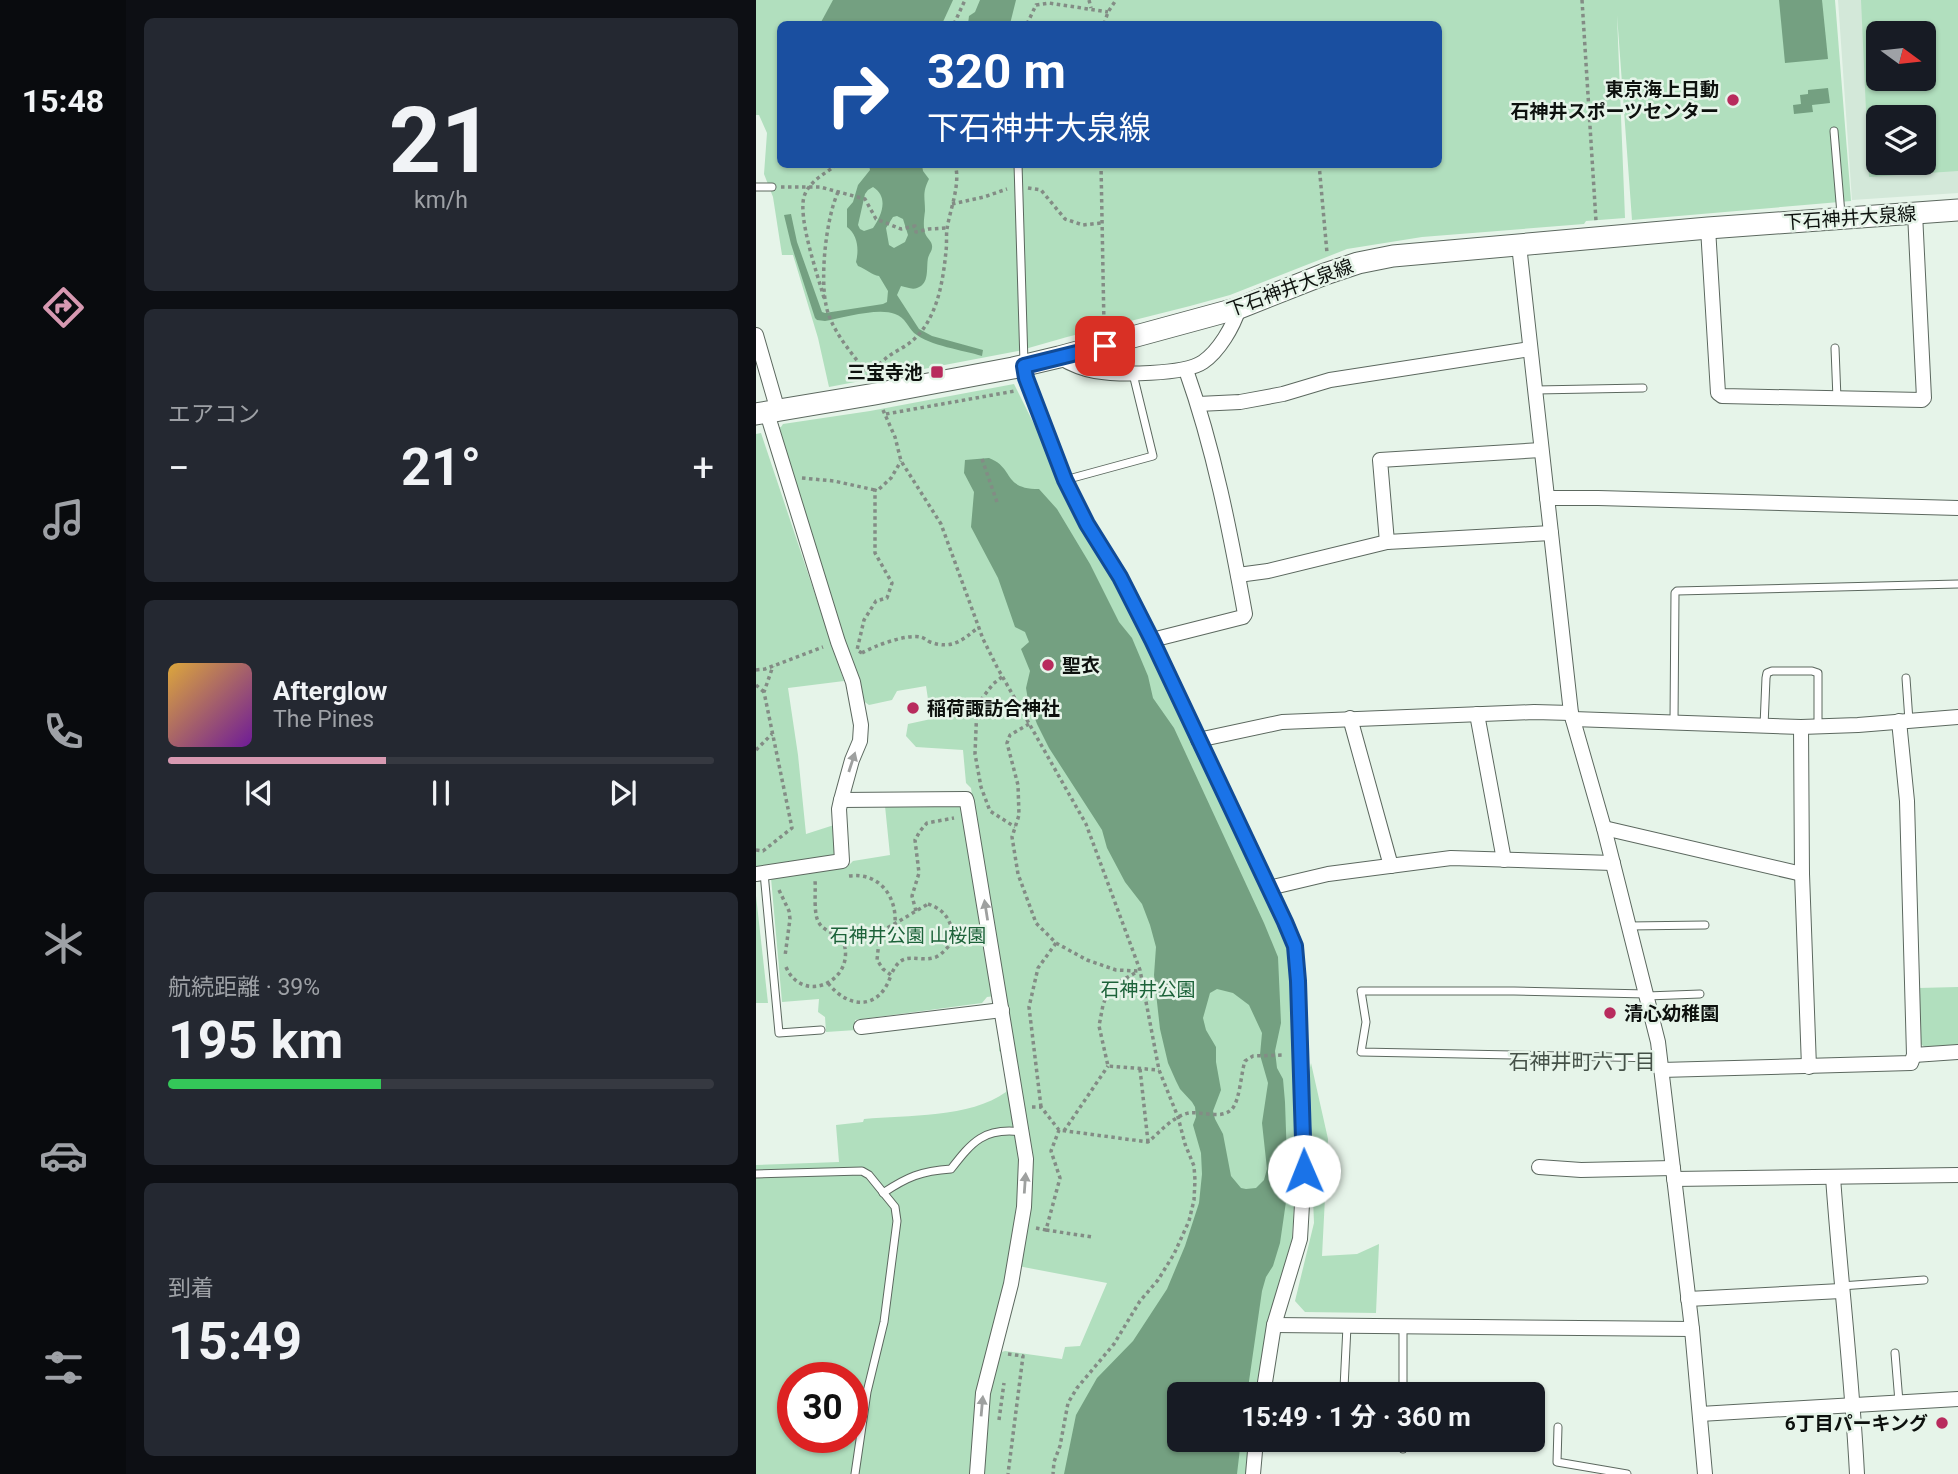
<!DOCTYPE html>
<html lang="ja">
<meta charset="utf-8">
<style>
:root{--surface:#171b24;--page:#242831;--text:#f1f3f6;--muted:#9ea1a6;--line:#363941;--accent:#d799b1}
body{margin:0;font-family:Roboto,"Noto Sans JP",sans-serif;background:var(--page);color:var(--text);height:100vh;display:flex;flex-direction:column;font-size:26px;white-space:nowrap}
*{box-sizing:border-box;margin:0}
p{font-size:23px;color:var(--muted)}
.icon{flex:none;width:38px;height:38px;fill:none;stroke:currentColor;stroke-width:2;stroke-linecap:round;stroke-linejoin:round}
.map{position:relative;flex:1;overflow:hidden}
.details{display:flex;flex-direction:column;gap:18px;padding:18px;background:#0d0f14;width:630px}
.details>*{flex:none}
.banner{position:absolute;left:21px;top:21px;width:665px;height:147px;border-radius:10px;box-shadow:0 2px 5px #0004;background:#1a4fa0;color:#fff;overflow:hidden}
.needle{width:46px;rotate:105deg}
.fabs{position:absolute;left:1110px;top:21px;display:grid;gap:14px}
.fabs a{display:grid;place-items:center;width:70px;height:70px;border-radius:10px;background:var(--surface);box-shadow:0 2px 5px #0004;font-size:35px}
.speed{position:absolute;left:21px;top:1362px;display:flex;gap:14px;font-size:35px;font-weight:700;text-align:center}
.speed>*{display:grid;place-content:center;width:91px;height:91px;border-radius:50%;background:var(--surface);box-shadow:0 2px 5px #0004;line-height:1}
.speed .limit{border:10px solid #d22;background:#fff;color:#111}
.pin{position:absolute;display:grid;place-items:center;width:60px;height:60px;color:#fff;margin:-30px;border-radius:14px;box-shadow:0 4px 10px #0006}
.me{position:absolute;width:77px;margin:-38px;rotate:359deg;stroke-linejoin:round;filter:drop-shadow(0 0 5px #0008)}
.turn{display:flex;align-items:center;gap:24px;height:147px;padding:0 35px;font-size:32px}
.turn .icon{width:91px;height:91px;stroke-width:2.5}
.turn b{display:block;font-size:49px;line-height:60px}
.big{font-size:52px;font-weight:700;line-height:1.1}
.details .widget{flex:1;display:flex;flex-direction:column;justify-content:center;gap:10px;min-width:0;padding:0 24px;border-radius:10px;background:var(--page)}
.details .dial{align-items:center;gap:0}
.dial b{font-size:91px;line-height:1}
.song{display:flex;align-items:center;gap:21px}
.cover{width:84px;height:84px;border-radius:10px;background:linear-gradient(135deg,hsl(40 70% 55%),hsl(280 70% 35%))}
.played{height:7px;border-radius:4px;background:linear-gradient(90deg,var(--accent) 40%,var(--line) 40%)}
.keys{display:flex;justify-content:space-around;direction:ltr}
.heat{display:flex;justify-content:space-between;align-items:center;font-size:38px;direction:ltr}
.charge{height:10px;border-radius:5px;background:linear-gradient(90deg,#34c759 39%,var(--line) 0)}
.trip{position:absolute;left:411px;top:1382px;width:378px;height:70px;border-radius:10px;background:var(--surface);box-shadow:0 2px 5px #0004;font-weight:700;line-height:70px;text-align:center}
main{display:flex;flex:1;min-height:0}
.tabs{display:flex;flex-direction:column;width:126px;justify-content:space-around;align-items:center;background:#090b0e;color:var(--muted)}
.tabs .icon{width:49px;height:49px}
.tabs .selected{color:var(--accent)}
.tabs b{font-size:32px;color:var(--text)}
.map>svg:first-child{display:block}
.built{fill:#d3e8d9;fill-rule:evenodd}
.green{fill:#b1dfbe;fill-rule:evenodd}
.water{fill:#74a081;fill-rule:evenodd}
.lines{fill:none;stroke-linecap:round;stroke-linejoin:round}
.lane-casing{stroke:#5c685f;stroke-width:9}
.street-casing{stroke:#5c685f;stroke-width:16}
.secondary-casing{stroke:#5c685f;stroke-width:23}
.path{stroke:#838c85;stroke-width:3.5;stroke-dasharray:3.5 3.5;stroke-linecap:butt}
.lane{stroke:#fff;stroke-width:7}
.street{stroke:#fff;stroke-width:14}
.secondary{stroke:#fff;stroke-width:21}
.oneway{fill:#9ea09f}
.route-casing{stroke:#114b97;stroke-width:18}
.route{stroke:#1a73e8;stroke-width:12}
.poi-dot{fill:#b82b5d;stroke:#e6f4e9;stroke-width:2.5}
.labels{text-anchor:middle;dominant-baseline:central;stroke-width:5;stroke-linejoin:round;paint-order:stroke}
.poi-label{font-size:19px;font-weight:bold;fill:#0d110e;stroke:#e6f4e9;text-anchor:end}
.street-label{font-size:19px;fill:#0d110e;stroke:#e6f4e9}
.park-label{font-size:19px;fill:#1c6239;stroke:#e6f4e9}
.neighbourhood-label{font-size:21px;fill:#455148;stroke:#e6f4e9}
</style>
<main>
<nav class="tabs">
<b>15:48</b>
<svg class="icon selected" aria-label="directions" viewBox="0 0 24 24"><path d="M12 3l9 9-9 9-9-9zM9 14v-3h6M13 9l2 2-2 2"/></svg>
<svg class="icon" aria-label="music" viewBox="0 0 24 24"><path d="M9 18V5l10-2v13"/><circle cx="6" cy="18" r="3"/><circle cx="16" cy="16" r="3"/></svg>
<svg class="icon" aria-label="phone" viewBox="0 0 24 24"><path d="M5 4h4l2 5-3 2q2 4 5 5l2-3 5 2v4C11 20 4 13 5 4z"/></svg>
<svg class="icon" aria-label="climate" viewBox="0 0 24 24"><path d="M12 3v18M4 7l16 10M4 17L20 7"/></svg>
<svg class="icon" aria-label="car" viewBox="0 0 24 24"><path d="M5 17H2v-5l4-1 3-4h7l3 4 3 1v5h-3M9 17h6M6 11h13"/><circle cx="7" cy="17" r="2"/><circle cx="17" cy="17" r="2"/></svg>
<svg class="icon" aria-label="filters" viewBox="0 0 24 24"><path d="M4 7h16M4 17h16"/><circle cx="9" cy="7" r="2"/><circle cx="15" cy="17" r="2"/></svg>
</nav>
<section class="details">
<div class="widget dial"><b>21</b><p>km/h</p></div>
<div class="widget"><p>エアコン</p>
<div class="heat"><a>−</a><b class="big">21°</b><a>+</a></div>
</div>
<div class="widget">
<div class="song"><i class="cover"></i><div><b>Afterglow</b><p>The Pines</p></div></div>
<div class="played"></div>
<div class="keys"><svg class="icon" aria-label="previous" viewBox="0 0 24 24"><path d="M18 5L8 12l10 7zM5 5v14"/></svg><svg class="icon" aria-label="pause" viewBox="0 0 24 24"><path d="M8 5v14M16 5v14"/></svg><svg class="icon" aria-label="next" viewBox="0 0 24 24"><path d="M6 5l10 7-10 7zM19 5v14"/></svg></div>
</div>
<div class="widget"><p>航続距離 · 39%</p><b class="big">195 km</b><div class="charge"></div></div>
<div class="widget"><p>到着</p><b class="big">15:49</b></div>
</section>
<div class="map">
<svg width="1202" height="1474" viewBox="0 0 1202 1474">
<rect width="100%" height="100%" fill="#e6f4e9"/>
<!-- built -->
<path class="built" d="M1082,0H1202V193L1096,200ZM1122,33H1167V79H1122ZM1122,117H1167V163H1122Z"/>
<!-- green -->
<g class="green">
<path d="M0,0H1079L1095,201L876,220L861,15L869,218L830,221L828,224L666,237L591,249L474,295L434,306L311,337L262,351L73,387L62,338L37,255H26L17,197L8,174L11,133L3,115H0ZM24,24H682V164H24Z"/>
<path d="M1105,0H1202V171L1113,177ZM1122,33H1167V79H1122ZM1122,117H1167V163H1122Z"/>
<path d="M258,384L329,526L361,578L393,642L532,948L538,1041L536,1055L541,1155L536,1240L512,1324L500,1395H424V1440H495L493,1474H225L231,1410L242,1353L249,1351L306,1359L309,1347L324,1346L351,1283L262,1266L231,1396L223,1474H0V1165L83,1162L80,1125L107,1122L108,1119C151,1115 214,1118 250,1092L255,1059L243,1051L244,1032L239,996L231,997L226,1003L99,1020L100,1030L70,1032L69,1017L62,1012L63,999L26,1002L15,878L91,867L97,861L134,855L129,806L203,805L207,810L214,861H219L220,823L215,788L210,783L207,750L160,747L150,736L152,724L175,719L170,686L141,691L136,700L113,705L103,698L56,552L27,456L21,428L25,427L27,424L114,411ZM37,1377H96V1437H37Z"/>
<polygon points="5,433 88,681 32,688 42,755 50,834 78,825 81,850 76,857 0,869 0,434"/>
<polygon points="0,896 12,1003 0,1003"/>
<polygon points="1202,987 1202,1047 1170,1048 1162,1042 1162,988"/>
<polygon points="555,1063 572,1139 566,1256 601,1254 623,1244 620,1313 549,1312 539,1301 558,1223 552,1077"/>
</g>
<!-- water -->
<g class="water">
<polygon points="77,0 197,0 186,24 64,24"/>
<polygon points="224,0 260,0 254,24 212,24 213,16 219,12"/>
<polygon points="1023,0 1066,0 1072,59 1029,63"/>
<polygon points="1072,88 1074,103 1056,105 1057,112 1038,114 1037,105 1045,104 1044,95 1052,94 1052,90"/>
<path d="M113,165H166L167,171L173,179C166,193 169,197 169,211C168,219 167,225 169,233C171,239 177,241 176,248C176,251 173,254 172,258C170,268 174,284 161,288C156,290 150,287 145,286L141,295L163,329L176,336L227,350L226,356C207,350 174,346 158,333C152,327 149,317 139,314C122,307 87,318 69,321L61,320L59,318L35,244L28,215L35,214L41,242L66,312L69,313L127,304L131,302L132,291L123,276C116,275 110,269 102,266L100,262C103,250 102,235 91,227V209L97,202L102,185L114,170ZM117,187C133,197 126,215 117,228L108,231L104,229L102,225L109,194L112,190ZM141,216L147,219L152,235L149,242L138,248L133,245L130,228L137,217Z"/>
<path d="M233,458C259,468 246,489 283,489L301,509L334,564L363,622L376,638L392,676L397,698L418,728L508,923L522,957L525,1023L519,1051L521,1068L527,1079L529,1102L532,1188L524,1243L517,1266L510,1277L506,1291L491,1395H424V1440H485L481,1474H308L320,1415L341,1378L377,1341L411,1289L429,1246L443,1203L446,1174L445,1153L437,1125L440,1117L439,1107L436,1102L424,1089L420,1081L412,1063L404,1029L398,975L400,947L394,925L386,904L369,882L351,848L346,830L293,748L281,724L272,700L270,688L274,671L265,649L273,642L269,632L259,627L242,578L215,527L218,492L208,473L209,460ZM461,989L477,993L493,1005L506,1033L504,1055L512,1083L506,1123L511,1169L508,1180L500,1188L490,1189L485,1188L475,1176L467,1134L459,1119L457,1111L465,1090L460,1062V1047L450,1030L447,1018L454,993Z"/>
</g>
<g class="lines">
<defs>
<g id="lane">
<polyline points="1078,131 1085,214"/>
<polyline points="262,164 268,363"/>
<polyline points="0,187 16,187"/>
<polyline points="1079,348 1081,399"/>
<polyline points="780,390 887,388"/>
<polyline points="309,480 397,456 377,374"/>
<polyline points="1150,678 1153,721"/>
<polyline points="918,722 919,593 921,591 1202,584"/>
<polyline points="1008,726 1010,678 1011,673 1016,671 1056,671 1062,673 1062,726"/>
<polyline points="8,873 23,1033 65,1030"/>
<polyline points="873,926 949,925"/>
<polyline points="891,994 758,991 605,991 610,1022 605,1052 903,1058"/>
<polyline points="891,996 944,994"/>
<polyline points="0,1174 106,1171 113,1175 139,1207 141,1221 128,1322 111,1392 99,1474"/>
<path d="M127,1193C151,1177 165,1171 195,1169C216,1142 228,1127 266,1132"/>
<polyline points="1085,1286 1168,1280"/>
<polyline points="1139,1353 1143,1402"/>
<polyline points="588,1388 591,1326"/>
<polyline points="647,1395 647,1327"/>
<polyline points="802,1427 801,1462 871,1474"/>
<polyline points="647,1449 647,1440"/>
</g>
<g id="street">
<polyline points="952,228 962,393 966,396 1166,400 1168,398 1159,213"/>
<polyline points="763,245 815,713 848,828 902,1042 936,1329 949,1474"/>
<polyline points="0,335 22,411"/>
<path d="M303,357C315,364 326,369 339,371C362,375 428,375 447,362C463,351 477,327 483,308"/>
<polyline points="268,366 270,378 309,480 331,524 364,577 396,640 529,922 539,946 542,981 548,1155 547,1187 544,1239 518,1325 507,1395"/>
<polyline points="442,404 484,402 527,394 574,380 774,349"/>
<polyline points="11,413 82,642 97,682 105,725 104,741 96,760 85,800 210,799 211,802 270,1159 268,1207 255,1284 227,1393 221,1474"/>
<polyline points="791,498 842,498 1202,508"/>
<polyline points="631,542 624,460 785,450"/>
<polyline points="482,575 512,571 631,542 795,533"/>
<path d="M396,640L487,617L489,614C474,531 458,449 430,370"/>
<polyline points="721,714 748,860"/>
<polyline points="594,718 635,866"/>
<polyline points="817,719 1045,727 1102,725 1202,717"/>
<polyline points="1045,727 1046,874 1053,1067"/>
<polyline points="442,740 526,722 778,712 815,713"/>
<polyline points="848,828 1046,874"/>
<polyline points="0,874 86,861 83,809 85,800"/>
<polyline points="513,888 572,874 695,858 857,863"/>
<polyline points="105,1027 246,1010"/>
<polyline points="1158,1055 1202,1052"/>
<polyline points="905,1070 1155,1063 1158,1055 1151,801 1143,721"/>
<polyline points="783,1167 825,1170 917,1168"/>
<path d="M1077,1177C1084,1276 1096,1375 1101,1474"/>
<polyline points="918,1179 1202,1175"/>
<polyline points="932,1299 1085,1291"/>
<polyline points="518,1325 936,1329"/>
<polyline points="944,1414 1202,1399"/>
<polyline points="497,1474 500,1440"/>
</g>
<polyline id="secondary" points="0,414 119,394 257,368 303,357 483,308 569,274 602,263 637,256 952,228 1202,210"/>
</defs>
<!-- lane casing -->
<use href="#lane" class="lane-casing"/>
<!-- street casing -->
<use href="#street" class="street-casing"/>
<!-- secondary casing -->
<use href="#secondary" class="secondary-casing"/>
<!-- path -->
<g class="path">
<polyline points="333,0 335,8"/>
<polyline points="826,0 840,221"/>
<polyline points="198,24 209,0"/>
<polyline points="271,24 280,5 293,3 352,12"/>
<polyline points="348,24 352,12 360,0"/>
<polyline points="345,164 348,327"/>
<polyline points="563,164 571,253"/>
<polyline points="25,187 64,187 109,199 120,219 145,229 159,226 160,232 173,229 191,228"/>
<polyline points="272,188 285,190 309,219 327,225 345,223"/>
<path d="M82,192C70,219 64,276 70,305C75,331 97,354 112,375"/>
<polyline points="196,204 228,197 251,189"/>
<path d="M68,298C62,276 40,214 49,194C55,180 70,173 82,164"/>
<path d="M113,374C118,369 123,364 129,359C137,352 148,348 156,341C181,320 187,282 190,251C191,244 190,236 191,229C194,209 205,184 199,164"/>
<polyline points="127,410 139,437 145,461 185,524 227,639 241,667 330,824 384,970 403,1070 422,1117 429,1144 438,1166 439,1180 438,1200 433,1221 418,1254 402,1280 384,1301 358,1344 321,1388 312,1403 304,1446 298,1462 297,1474"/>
<polyline points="130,414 259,391"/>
<polyline points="226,459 242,505"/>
<polyline points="46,478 78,481 119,490"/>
<polyline points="106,653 101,650 108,620 120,601 131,598 136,583 119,553 119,490 121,491 135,478 145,461"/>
<path d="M106,653C118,646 150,634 164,637C167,637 170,640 174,642C197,650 206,640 223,627"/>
<polyline points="0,670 9,669 67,647"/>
<polyline points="246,677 237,684 221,705 219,754 225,787 234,811 259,827"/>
<polyline points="0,685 8,692"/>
<polyline points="273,724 254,735 251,743 262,785 263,815 256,837 262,874 280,923 300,943 331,960 360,970 382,971"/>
<polyline points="0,750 16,734"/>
<polyline points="0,850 7,851 36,828 8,692 17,666"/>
<path d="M93,876C123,872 141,896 139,924"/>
<polyline points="23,890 33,911 34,919 29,956"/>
<path d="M172,904C190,910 196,922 198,941C193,945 187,954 180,957C161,964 147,947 135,975L127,969L121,960L123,941L128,930Z"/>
<polyline points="160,911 156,896 163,873 159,840 164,831 171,823 198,818"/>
<polyline points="83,937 102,933 123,941"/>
<polyline points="198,941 220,939"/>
<path d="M30,967C46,1004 95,983 89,948C87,934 70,934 63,923C57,914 60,891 59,880"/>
<polyline points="379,973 354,987 347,1005 343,1026 352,1066 403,1070"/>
<path d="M72,983C93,1010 124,1010 135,975"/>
<polyline points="384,1069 392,1142"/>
<path d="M276,1107H285L303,1130L392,1142C404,1132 417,1116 433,1113C445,1111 466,1120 476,1109C484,1100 485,1073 489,1061L497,1056L529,1055"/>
<polyline points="285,1107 273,1007 282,968 300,943"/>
<polyline points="308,1131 352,1066"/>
<polyline points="280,1228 290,1230 304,1178 295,1151 303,1130"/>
<polyline points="290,1230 336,1237"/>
<polyline points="252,1354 267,1356 252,1474"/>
<polyline points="243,1420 248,1383"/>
</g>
<!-- lane -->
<use href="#lane" class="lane"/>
<!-- street -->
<use href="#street" class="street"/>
<!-- secondary -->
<use href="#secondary" class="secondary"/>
</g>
<!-- one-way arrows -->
<defs><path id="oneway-solid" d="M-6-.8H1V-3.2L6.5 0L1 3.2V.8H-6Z" transform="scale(1.75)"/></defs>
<g class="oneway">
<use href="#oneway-solid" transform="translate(96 762) rotate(-72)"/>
<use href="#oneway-solid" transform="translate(230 910) rotate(-99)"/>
<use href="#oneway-solid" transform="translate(269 1183) rotate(-86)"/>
<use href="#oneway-solid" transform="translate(226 1406) rotate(-85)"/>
</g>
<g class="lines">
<defs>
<polyline id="route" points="349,346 268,366 270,378 309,480 331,524 364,577 396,640 529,922 539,946 542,981 548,1171"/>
</defs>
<!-- route casing -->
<use href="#route" class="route-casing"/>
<!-- route -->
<use href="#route" class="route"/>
</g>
<!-- markers -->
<g class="poi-dot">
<circle cx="977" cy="100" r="7"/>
<rect x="174" y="365" width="14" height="14" rx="3.5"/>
<circle cx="292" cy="665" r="7"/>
<circle cx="157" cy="708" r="7"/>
<circle cx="854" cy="1013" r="7"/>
<circle cx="1186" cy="1423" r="7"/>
</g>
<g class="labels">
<!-- poi labels -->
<g class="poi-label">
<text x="963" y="89">東京海上日動<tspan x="963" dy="22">石神井スポーツセンター</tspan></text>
<text x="167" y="372">三宝寺池</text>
<text x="306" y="665" text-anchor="start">聖衣</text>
<text x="171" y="708" text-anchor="start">稲荷諏訪合神社</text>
<text x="868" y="1013" text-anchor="start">清心幼稚園</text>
<text x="1172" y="1423">6丁目パーキング</text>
</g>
<!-- street labels -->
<g class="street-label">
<text transform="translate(1094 218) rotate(-4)">下石神井大泉線</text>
<text transform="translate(534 288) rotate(-20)">下石神井大泉線</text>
</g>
<!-- park labels -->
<g class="park-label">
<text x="152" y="935">石神井公園 山桜園</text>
<text x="392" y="989">石神井公園</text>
</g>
<!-- neighbourhood labels -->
<g class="neighbourhood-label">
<text x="826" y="1062">石神井町六丁目</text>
</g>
</g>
</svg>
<div class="fabs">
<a><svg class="needle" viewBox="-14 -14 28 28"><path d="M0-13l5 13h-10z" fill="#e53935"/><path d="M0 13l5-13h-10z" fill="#9ea1a6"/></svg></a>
<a><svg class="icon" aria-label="layers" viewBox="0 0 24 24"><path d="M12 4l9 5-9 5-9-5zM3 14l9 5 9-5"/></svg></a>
</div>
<div class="speed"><div class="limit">30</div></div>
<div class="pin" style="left:349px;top:346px;background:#d93025"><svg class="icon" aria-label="arrive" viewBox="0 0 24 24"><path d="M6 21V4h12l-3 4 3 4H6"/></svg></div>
<svg class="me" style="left:548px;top:1171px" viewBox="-20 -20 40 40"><circle r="19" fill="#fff"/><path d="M0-13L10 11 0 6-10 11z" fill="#1a73e8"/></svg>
<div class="trip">15:49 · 1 分 · 360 m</div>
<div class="banner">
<div class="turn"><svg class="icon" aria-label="right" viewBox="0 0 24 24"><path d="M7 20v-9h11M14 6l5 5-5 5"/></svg><div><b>320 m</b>下石神井大泉線</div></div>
</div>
</div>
</main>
